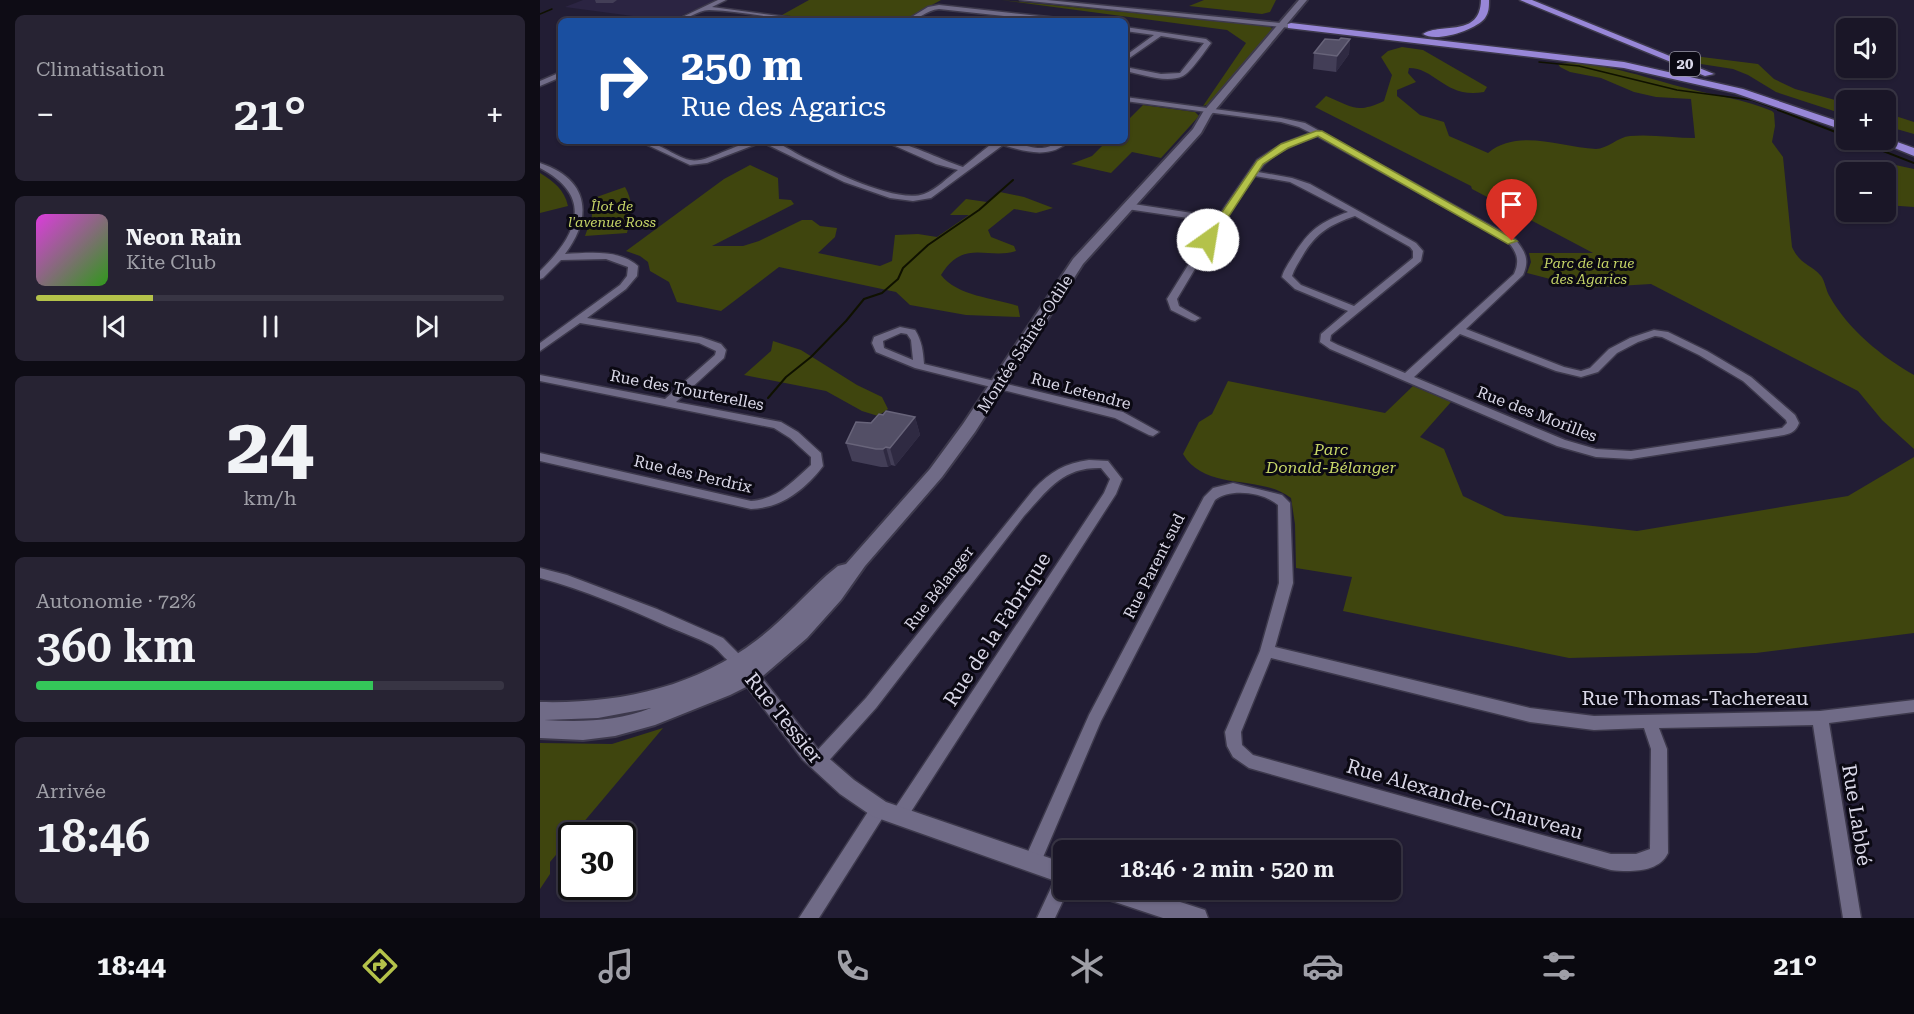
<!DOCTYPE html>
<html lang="fr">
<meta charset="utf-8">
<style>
:root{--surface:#1a1627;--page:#272333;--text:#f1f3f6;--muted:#9f9fa7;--line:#383544;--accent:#b4c24a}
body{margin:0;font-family:"Roboto Serif",serif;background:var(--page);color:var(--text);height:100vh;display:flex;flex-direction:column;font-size:22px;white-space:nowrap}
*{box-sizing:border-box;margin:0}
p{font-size:20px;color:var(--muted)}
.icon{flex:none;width:33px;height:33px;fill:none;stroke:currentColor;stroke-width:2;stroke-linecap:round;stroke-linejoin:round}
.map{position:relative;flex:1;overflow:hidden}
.panel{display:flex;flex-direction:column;gap:15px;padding:15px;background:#0e0c15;width:540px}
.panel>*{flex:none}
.banner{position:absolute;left:18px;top:18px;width:570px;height:126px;border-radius:9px;box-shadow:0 2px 4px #0004,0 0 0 2px var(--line);background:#1a4fa0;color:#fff;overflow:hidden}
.fabs{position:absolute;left:1296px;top:18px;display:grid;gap:12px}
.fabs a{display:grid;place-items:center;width:60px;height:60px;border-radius:9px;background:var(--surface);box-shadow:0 2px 4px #0004,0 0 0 2px var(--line);font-size:30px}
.speed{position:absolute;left:18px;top:822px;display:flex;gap:12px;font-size:30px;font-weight:700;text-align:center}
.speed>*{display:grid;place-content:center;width:78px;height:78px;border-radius:50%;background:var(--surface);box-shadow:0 2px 4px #0004,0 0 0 2px var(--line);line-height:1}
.speed .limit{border:3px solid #111;border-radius:9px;background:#fff;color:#111}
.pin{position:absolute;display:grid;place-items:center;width:51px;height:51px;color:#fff;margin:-62px -26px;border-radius:50% 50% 50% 0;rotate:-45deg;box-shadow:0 0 6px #0007}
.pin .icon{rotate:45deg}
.me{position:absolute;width:66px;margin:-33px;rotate:32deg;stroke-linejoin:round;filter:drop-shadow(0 0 4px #0008)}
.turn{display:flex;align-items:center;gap:21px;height:126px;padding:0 24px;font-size:27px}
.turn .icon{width:78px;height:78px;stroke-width:2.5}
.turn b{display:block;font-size:42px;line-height:51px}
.big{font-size:45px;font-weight:600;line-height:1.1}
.panel .tile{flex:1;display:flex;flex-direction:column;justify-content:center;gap:9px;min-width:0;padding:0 21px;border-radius:9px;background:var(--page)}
.panel .dial{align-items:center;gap:0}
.dial b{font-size:78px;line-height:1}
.song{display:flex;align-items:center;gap:18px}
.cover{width:72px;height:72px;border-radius:9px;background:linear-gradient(135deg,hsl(300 70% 55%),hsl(110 70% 35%))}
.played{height:6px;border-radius:3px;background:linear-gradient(90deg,var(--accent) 25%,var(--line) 25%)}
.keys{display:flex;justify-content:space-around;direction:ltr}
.heat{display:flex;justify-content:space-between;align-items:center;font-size:33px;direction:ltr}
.charge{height:9px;border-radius:4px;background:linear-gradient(90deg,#34c759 72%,var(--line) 0)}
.trip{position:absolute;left:513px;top:840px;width:348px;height:60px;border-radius:9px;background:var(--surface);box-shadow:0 2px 4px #0004,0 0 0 2px var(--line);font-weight:600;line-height:60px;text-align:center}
.tabs{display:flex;height:96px;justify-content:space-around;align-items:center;background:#0a0910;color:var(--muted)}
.tabs .icon{width:42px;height:42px}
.tabs .selected{color:var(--accent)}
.tabs b{font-size:27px;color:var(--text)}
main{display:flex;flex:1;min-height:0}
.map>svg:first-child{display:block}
.built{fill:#2b2442}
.green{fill:#3f450e}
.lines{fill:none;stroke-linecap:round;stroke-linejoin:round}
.stream-far1{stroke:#0f1100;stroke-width:1.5}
.stream{stroke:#0f1100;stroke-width:2}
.minor-casing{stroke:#3d394c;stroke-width:3}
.tertiary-casing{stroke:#3d394c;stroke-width:3}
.secondary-casing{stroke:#3d394c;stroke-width:4}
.motorway-casing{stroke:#3d394c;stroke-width:3}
.minor{fill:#706b87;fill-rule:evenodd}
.tertiary{fill:#706b87;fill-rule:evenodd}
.secondary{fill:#706b87;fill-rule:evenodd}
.motorway{fill:#9887d8;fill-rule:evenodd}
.wall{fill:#433e57}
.shaded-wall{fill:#2f2a42}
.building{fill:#534f66;stroke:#68647a;stroke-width:1.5}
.route{fill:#b4c24a;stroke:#757e30;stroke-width:1.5}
.labels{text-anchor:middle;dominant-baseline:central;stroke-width:6;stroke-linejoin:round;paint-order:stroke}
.far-park-label{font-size:14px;font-style:italic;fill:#c6d567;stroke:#0b0913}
.shield{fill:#0b0913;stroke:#9b99a7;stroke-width:1.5}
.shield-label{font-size:15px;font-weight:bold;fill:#d9d7e7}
.street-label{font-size:16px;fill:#d9d7e7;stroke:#0b0913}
.park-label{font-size:16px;font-style:italic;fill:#c6d567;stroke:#0b0913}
.near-street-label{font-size:20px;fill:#d9d7e7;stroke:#0b0913}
</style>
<main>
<section class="panel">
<div class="tile"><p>Climatisation</p>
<div class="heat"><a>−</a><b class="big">21°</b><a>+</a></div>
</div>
<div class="tile">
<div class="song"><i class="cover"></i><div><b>Neon Rain</b><p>Kite Club</p></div></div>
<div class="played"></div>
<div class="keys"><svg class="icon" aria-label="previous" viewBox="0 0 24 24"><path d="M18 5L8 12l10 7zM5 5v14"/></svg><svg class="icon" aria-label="pause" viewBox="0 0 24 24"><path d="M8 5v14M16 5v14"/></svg><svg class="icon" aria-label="next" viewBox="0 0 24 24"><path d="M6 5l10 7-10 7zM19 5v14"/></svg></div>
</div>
<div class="tile dial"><b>24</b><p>km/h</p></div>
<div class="tile"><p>Autonomie · 72%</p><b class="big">360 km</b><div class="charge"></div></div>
<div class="tile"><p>Arrivée</p><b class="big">18:46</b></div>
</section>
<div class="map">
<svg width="1374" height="918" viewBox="0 0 1374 918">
<rect width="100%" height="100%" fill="#221d34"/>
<!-- built -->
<polygon class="built" points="43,0 176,0 130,21 25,7"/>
<!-- green -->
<g class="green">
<polygon points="269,0 401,0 363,21 295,21 242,15"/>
<polygon points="461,0 729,26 734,30 670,104 663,106 706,43 687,30"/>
<polygon points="664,0 736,0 730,12 722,14 649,6"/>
<path d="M862,47L883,50L947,87L944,92C905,99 896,68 869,68L868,73L876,82L857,90V96L880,115L904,122L909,136L948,153C977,128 1021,147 1056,149C1067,149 1078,137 1090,136C1111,134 1134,138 1155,138L1151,99L1116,97L1094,92L1061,78L1030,72L1020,67L1018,64C1057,59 1108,79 1146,88C1175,96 1204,99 1232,111L1234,113L1235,126L1232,142L1243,157L1252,247C1261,266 1270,263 1281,276C1285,281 1286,291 1290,297C1308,329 1342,357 1374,375V449L1342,420L1318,391L1111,284L1045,288L987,273L991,262L989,253H1053L932,189L931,186L775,107L786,96C813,107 816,114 844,101L852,75L841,57L848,51Z"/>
<polygon points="1154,56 1218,64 1234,79 1255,89 1306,103 1306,115 1236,92 1208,75 1193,69 1148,62 1137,57"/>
<polygon points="603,105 655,112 659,116 621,158 592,152 571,173 531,164 552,156 567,141 585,141 585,123"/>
<polygon points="1346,113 1374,122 1374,134 1346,126"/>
<polygon points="1332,160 1374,169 1374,207 1346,205 1346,172 1330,172 1326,169 1326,164"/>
<path d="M210,165L238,178L239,199L251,200L254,204L172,246H203L219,241L262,220H272L280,226L297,228L295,237L278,253L340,266L352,261L355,235L378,234L397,237L429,215H410L426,199L447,202L460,192L484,197L513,208L496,213L474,209L448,230L451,237L474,246L476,251C447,260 424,238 401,275C417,296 454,298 478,306L480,317L426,315L370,305L356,292L239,267L181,311L137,302L129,282L110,271L108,262L100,256L86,251L184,179Z"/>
<path d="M0,173C14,182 24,189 28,206L0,213Z"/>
<path d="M85,187C94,203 92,215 87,233L45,236L52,216L51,199Z"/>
<polygon points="233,341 261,350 317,385 342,397 348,409 338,416 322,411 286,391 204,375 231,351"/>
<path d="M688,381L845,413L873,386L911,402L880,437L904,449L923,496L965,516L1097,531L1308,496L1374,457V633L1216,653L1029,658L803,611L812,577L756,568L755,524L751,498C721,474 665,492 643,454L659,422L672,414Z"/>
<polygon points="123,728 10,862 10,874 0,889 0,743 72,744"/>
</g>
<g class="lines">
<!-- stream-far1 -->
<g class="stream-far1">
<polyline points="0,14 12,9"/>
<polyline points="999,62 1039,66 1137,90 1212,100 1242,111"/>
</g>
<!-- stream -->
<g class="stream">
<polyline points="1238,110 1306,136"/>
<polyline points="1315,140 1374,163"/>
<polyline points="228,398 246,377 271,357 306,321 324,299 342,293 358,279 363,268 388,245 439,210 473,180"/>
</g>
<defs>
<g id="minor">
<path d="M178,0H186L172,7L276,21C240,21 205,11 169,10C157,10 147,21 134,21Z"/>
<path d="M399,5L527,19L530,21H510L399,9C386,10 378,21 365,21L388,7Z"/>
<path d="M585,27L666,39L671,43C665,51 651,72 643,76C626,84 602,74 585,71V67L621,74L640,73L664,43L621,36L585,61V56L614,35L585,31Z"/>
<polygon points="21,72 21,77 0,86 0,81"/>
<path d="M585,97L741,118L765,123L975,239C985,251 990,260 983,275L926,329L1024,367L1041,371L1050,368L1069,349L1090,338L1114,330L1128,332L1167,351L1211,377L1255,415L1259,423C1256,431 1252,433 1244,435L1091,459L1056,457L1017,446L790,349L780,342L781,334L808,311L755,289L742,277C744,269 749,263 753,256C769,230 780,222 808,212L750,182L715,176L684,220L637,299L639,306L660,318L655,321L651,320L631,310L627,299L675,222L587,209L583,206L587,203L678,217L717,160L742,144L771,133L759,127L741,122L585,101ZM777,136L969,243C977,253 980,261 974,274L865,373L798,345L790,341L791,335L881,261L883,251L876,243L770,184L752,178L718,172C731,152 756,144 777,136ZM815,216L870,247L873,251V258L814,306L761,285L752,276C754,269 759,262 763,255C776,233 791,224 815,216ZM920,334L1016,371L1041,377L1058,372L1077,353L1098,342L1115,336L1122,337L1159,355L1203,381L1246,420L1247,423L1242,428L1091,451L1056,449L1025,440L874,377Z"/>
<path d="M99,141C119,141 132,156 150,160C170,164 203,136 230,141C241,143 253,152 263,157C290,170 356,204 384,194C396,190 408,177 418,170L396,164L344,141C367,141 400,160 423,167C432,160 449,145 456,141C465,137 490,149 502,148C512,147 519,141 529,141C511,159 485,152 463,145L391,198L373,201L350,198L304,182L222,142L167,163L150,165Z"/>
<path d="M0,163C48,179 54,215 25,254C49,253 79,249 98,266L97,276L86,289L47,318L161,337L181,344L186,350L184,358L136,402L241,422L258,432L281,453L283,466C265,490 241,508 211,509L0,461V453L211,501C238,499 252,482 271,465V457L250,438L234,428L0,381V375L125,399L175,355L176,351L159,343L40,323L0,351V343L80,285L87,276L88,267L66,259L21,260L3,278L0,279V271C37,235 55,197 0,168Z"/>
<path d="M360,327L375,330C382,341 383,351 384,364L583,412L619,432L613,436L609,435L575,418L375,368L336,352L332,343L334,337ZM361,333L367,334L371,340L373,360L344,348L343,341Z"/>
<path d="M549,460L568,461L582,479L576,494L365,821L359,824L353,821L351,816L353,811L564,493L570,479L561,468C522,467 508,490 484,516L336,708L284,766L278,768L272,766L270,761L272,756L326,698L494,489C510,472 525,463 549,460Z"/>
<path d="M693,483L742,495L750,503L753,583L735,647L990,708L1054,716L1280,711L1374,700V712L1289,723L1321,918H1303L1273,725L1119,728L1127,749L1128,853C1119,873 1089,872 1071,870L709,768L693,757L687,746L685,732L720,651L739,583L738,505C723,492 690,488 675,500L561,721L498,869L492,871L486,869L483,863L549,715L664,497L673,488ZM731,658L990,722L1054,730L1104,728L1111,749L1110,849L1096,854H1071L713,755L702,745L701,732Z"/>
<path d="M0,568L27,575L117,609L183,638L206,661L204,665C190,670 182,651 171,645C158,638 143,633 129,627C87,608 44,590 0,578Z"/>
<polygon points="339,801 345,804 347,809 345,814 279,918 259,918 333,804"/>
<polygon points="524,871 524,890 528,890 515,918 497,918 518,873"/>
</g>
<g id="tertiary">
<polygon points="480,0 507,0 751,24 755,26 751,28"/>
<polygon points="202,659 209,661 277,748 314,780 346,802 524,863 524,884 332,816 300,794 263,760 195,671 193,666 195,661"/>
<polygon points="560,890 603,890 665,910 668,918 623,918 563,898"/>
</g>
<path id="secondary" d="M759,0H767L671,115L661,133L543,264L435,432L402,477L325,566L301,600L267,638L216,682L190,695L115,725L75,736L43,740L0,738V702C77,704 154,688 217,640C242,621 264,596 287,575L298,566L306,564L390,469L423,424L533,259L653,129L663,112ZM111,708C76,722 40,722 4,720L58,718Z"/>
<g id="motorway">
<path d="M941,0H949C949,7 949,12 945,18C936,30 896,43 883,34C902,22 940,38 941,0Z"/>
<polygon points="980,0 992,0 1174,74 1165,76"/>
<polygon points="751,23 1084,62 1203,89 1306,124 1306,131 1195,93 1084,68 748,28 748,24"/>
<polygon points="1346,138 1374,148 1374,156 1335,140"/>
</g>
</defs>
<!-- minor casing -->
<use href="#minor" class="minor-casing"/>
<!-- tertiary casing -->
<use href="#tertiary" class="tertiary-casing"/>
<!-- secondary casing -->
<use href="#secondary" class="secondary-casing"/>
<!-- motorway casing -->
<use href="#motorway" class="motorway-casing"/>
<!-- minor -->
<use href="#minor" class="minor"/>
<!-- tertiary -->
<use href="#tertiary" class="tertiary"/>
<!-- secondary -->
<use href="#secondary" class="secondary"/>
<!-- motorway -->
<use href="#motorway" class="motorway"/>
</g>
<!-- wall -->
<g class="wall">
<polygon points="55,0 77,0 73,3 56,3"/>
<polygon points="810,39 809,54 796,72 773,69 774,53 799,40"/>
<polygon points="343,415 375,417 380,435 355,466 351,465 348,467 341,467 312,461 306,443"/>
</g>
<!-- shaded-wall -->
<g class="shaded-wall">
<polygon points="810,39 809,54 796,72 797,56"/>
<polygon points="375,417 380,435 355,466 350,448"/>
<polygon points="346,447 351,465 348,467 343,449"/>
</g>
<!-- building -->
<g class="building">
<polygon points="801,38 810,39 797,56 774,53 785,39 799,40"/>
<polygon points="346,411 375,417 350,448 346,447 343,449 336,449 306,443 316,422 331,423 339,414 343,415"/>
</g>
<!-- route -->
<polygon class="route" points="776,131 782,131 977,241 968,244 778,136 748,148 723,164 672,242 664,242 663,240 717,161 741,144"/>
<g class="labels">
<!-- far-park labels -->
<g class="far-park-label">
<text x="72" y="206">Îlot de<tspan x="72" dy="16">l'avenue Ross</tspan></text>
<text x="1049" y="263">Parc de la rue<tspan x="1049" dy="16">des Agarics</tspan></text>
</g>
<!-- shield labels -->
<rect class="shield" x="1130" y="52" width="30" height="24" rx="4.5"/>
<g class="shield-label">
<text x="1145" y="64">20</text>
</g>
<!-- street labels -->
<g class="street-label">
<text transform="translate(485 344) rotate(-57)">Montée Sainte-Odile</text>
<text transform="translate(147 390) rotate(11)">Rue des Tourterelles</text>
<text transform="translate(541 391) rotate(15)">Rue Letendre</text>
<text transform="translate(997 414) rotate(21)">Rue des Morilles</text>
<text transform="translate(153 474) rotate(13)">Rue des Perdrix</text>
<text transform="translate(614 566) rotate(-63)">Rue Parent sud</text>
<text transform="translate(399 588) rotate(-52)">Rue Bélanger</text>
</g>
<!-- park labels -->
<g class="park-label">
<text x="791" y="449">Parc<tspan x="791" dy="18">Donald-Bélanger</tspan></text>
</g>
<!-- near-street labels -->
<g class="near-street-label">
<text transform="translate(457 629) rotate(-57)">Rue de la Fabrique</text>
<text x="1155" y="698">Rue Thomas-Tachereau</text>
<text transform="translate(244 718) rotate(51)">Rue Tessier</text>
<text transform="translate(925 799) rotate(16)">Rue Alexandre-Chauveau</text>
<text transform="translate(1317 815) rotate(81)">Rue Labbé</text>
</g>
</g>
</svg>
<div class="fabs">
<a><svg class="icon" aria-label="sound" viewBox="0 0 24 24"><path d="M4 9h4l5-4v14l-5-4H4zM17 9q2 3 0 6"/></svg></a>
<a>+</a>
<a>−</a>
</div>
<div class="speed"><div class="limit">30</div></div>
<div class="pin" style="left:972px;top:241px;background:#d93025"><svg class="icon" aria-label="arrive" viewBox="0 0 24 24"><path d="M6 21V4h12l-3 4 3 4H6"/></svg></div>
<svg class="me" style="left:668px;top:240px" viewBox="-20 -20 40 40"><circle r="19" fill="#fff"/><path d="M0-13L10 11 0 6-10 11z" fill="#b4c24a"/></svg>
<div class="trip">18:46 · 2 min · 520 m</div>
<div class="banner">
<div class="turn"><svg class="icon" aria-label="right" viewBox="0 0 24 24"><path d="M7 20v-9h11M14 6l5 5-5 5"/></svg><div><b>250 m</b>Rue des Agarics</div></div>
</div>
</div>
</main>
<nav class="tabs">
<b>18:44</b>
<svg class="icon selected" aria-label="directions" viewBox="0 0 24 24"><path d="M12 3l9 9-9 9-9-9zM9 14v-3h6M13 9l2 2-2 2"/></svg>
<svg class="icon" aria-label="music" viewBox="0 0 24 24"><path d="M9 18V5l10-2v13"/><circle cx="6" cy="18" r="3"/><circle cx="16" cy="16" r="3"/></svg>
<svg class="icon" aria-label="phone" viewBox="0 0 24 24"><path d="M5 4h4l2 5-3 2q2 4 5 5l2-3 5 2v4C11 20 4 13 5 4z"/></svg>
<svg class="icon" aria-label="climate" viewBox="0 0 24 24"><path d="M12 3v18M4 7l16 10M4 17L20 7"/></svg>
<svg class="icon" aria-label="car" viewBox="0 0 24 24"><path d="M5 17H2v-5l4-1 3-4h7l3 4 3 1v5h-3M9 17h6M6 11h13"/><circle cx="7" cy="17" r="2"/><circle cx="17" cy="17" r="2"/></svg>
<svg class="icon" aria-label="filters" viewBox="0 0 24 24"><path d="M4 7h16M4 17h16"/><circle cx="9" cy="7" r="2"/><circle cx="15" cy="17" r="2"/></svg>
<b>21°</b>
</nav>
